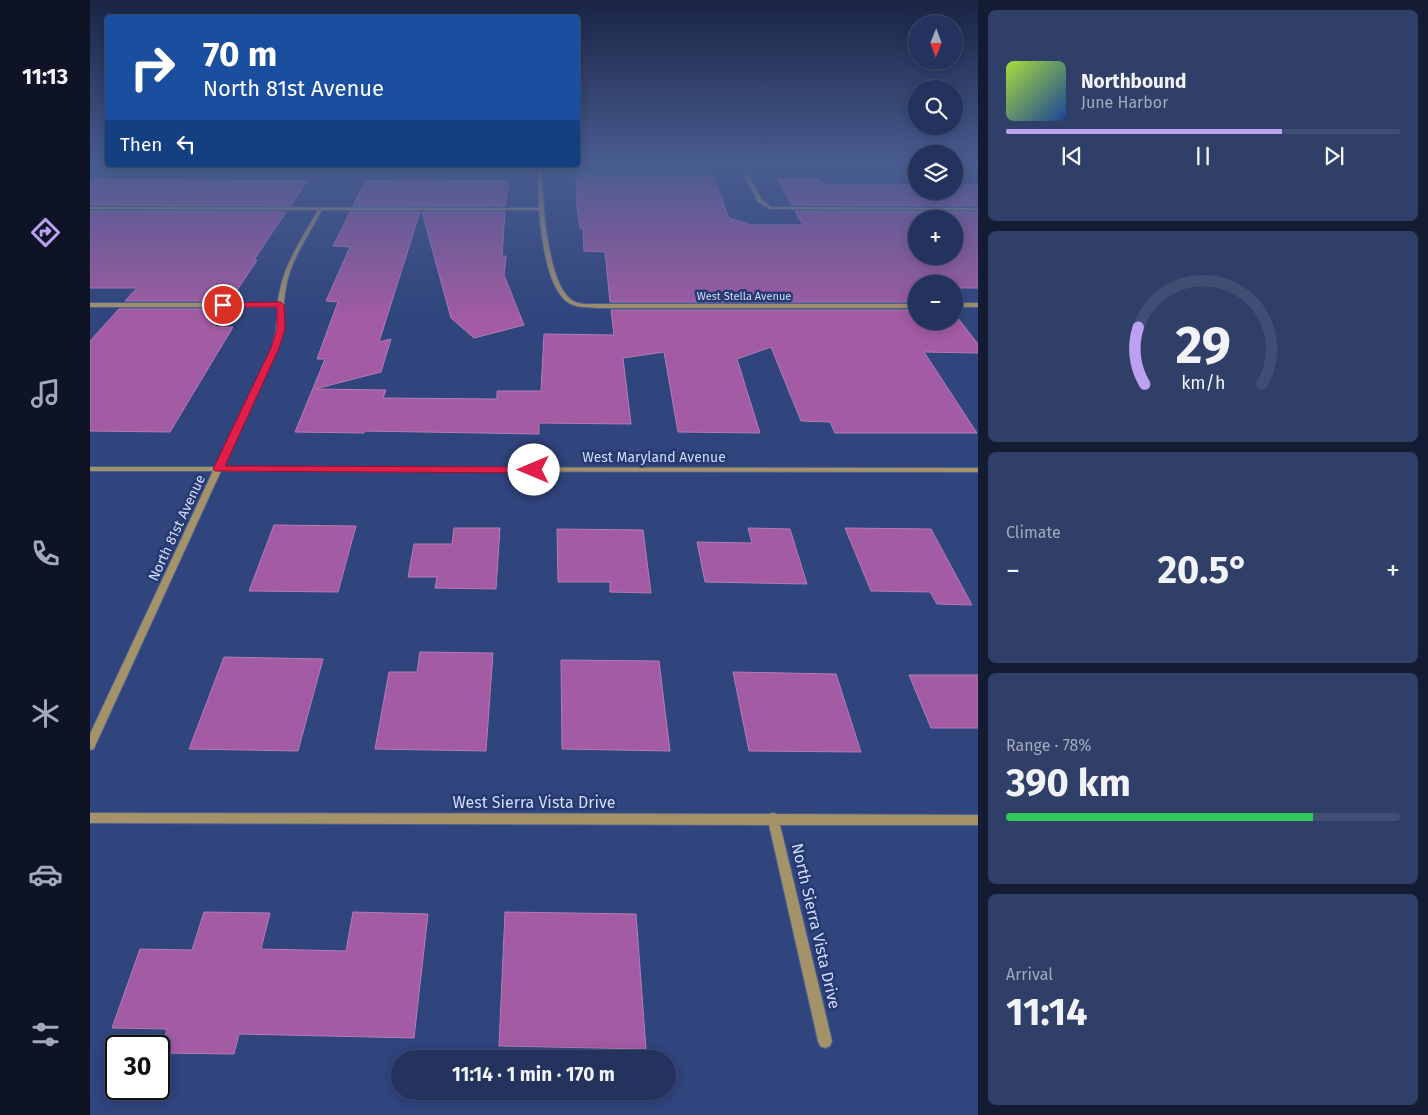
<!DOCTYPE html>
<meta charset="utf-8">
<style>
:root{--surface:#24335e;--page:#303f67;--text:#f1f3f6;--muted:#a3aabc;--line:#414e73;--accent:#bca0f2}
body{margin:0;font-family:"Fira Sans",sans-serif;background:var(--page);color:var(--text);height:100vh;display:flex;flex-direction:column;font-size:19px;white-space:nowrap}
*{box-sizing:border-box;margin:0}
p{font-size:16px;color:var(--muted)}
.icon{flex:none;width:28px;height:28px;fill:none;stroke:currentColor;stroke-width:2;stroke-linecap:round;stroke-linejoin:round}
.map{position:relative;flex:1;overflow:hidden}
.panel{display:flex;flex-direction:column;gap:10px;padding:10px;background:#141c34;width:450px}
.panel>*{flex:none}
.banner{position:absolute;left:15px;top:15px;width:475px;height:152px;border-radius:5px;box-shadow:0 2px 12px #0003,0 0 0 1px var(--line);background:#1a4fa0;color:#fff;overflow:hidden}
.needle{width:32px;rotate:181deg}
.buttons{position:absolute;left:818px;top:15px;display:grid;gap:10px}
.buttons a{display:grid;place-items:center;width:55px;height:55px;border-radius:50%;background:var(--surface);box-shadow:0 2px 12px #0003,0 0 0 1px var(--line);font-size:25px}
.speed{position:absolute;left:15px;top:1035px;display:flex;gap:10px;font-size:25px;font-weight:700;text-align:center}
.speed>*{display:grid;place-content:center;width:65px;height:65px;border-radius:50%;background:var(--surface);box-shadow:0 2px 12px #0003,0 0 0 1px var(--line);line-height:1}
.speed .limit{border:2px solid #111;border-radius:8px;background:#fff;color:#111}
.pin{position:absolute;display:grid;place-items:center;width:42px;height:42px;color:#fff;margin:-21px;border:2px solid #fff;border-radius:50%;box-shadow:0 1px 5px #0007}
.me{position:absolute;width:55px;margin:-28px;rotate:270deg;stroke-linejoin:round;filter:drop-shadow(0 0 4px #0008)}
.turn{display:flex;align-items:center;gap:18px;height:105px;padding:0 15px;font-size:22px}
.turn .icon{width:65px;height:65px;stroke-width:2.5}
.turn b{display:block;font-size:35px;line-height:42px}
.then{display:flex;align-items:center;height:48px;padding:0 15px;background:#0003;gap:10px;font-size:19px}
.big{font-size:38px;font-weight:700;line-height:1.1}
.panel .card{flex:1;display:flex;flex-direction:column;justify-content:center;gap:8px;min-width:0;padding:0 18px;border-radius:8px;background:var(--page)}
.panel .dial{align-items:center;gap:0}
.dial svg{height:130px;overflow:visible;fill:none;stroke:var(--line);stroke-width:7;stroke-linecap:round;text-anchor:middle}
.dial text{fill:var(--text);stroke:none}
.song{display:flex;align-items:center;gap:15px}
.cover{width:60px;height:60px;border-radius:8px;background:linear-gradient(135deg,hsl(80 70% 55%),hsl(220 70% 35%))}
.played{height:5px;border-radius:2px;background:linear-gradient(90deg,var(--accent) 70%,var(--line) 70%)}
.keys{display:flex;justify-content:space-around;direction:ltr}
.heat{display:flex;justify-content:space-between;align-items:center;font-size:28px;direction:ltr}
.charge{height:8px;border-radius:4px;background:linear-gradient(90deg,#34c759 78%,var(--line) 0)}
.trip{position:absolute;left:301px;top:1050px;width:285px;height:50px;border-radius:25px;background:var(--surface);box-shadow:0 2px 12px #0003,0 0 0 1px var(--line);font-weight:700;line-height:50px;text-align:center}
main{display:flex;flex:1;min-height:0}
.tab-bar{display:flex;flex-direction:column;width:90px;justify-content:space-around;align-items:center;background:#0e1426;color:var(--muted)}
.tab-bar .icon{width:35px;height:35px}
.tab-bar .on{color:var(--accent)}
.tab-bar b{font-size:22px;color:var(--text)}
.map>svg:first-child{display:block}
.green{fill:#237435}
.building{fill:#a35ba3;stroke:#b47db3;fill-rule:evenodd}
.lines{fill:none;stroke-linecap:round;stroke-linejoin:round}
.minor-casing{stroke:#4d6093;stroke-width:2}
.minor{fill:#a49269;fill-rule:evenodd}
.route{fill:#e11d48;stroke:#92132f}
.labels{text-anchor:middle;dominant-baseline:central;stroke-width:5;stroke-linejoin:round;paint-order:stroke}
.far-street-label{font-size:11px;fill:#d2def9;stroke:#263971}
.street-label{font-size:14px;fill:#d2def9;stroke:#263971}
.near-street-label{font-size:16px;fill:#d2def9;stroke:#263971}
</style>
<main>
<nav class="tab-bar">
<b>11:13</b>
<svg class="icon on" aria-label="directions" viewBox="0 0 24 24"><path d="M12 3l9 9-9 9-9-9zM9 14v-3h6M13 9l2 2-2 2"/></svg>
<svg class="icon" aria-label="music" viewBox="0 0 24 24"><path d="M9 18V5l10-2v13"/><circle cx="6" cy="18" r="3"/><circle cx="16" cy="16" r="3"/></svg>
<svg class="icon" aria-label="phone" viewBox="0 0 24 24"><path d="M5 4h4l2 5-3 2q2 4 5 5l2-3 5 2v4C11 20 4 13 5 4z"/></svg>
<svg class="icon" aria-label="climate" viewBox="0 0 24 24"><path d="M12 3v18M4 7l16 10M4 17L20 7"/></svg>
<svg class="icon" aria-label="car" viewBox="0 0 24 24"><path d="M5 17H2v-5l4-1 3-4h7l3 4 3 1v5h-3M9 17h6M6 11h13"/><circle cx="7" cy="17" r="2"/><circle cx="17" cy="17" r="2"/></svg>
<svg class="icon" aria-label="filters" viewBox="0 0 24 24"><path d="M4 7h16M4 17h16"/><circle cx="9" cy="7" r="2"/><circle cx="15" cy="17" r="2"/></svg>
</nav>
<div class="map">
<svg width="888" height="1115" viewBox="0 0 888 1115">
<rect width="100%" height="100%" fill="#30447d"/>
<!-- green -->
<g class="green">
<rect x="0" y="164" width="826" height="9"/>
<rect x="864" y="164" width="24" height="9"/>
</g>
<!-- building -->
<g class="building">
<path d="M486,175L623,176L639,218L662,225H713L705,211L888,212V288H864V284H826V302H520L515,252L494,251L493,228H490L487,207ZM826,219H864V256H826Z"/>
<polygon points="0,179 211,181 217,181 201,206 0,205"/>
<polygon points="687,179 729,179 732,184 826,185 826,191 864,191 864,185 888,185 888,206 702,205"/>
<polygon points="324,180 419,181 415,206 263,206 275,181"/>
<polygon points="0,211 196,212 164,260 167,260 140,301 35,301 47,288 0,288"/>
<polygon points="260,212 330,212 289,342 301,339 291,372 225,389 296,390 293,398 407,399 407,391 451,391 454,334 524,335 521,310 826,310 826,321 864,321 864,313 888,344 888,353 834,352 887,433 745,433 740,422 711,421 681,347 647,359 670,433 588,432 574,352 533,358 541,424 449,423 449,434 274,431 274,433 205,432 235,359 227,359 248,302 236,301 260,247 243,246"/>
<polygon points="332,212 415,212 412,256 416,256 414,275 434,325 384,338 361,318"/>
<polygon points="29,309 135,309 124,327 143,327 80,432 0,431 0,341"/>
<polygon points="184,525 266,526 248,592 159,591"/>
<polygon points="364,528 410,528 406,589 345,588 347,577 318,577 324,544 362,544"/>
<polygon points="658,528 700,529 717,584 615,582 607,542 662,543"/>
<polygon points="755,528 841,529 882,605 847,604 840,592 781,591"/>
<polygon points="467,529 553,530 561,593 520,592 520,582 468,582"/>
<polygon points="330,652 403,653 396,751 285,749 299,672 327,672"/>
<polygon points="134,657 233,659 208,751 99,749"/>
<polygon points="471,660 569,661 580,751 472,749"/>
<polygon points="643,672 746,674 771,752 659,751"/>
<polygon points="819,675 888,675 888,728 841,728"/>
<polygon points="114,912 180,913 171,949 256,951 263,912 338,914 324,1038 149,1034 144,1054 70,1053 77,1029 22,1028 50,949 102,950"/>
<polygon points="415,912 546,914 556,1049 409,1046"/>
</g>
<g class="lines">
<defs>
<g id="minor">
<path d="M450,173L452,174C453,202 457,289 485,302C492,305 501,304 508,304H826V308H508C499,307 489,308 481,304C457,293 451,234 449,210H232C220,233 203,256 197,282C192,304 194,326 188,347L133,467L888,468V472L131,471L5,746L4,749L0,750V734L123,471H0V467H126L182,347L186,331L188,307H0V303H188C191,268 211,240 228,210L0,209V207L449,208L448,174Z"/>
<polygon points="654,174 658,175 672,200 681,207 888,208 888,210 680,209 668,202"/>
<rect x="864" y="303" width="24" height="4"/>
<polygon points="0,813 679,814 683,813 687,814 888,815 888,825 690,825 742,1041 740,1046 735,1048 730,1046 728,1041 679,825 0,823"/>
</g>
</defs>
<!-- minor casing -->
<use href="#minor" class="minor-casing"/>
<!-- minor -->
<use href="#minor" class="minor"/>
</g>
<!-- sky -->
<linearGradient id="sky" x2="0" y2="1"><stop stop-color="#1a2545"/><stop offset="0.51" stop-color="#485c8f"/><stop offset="1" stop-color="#485c8f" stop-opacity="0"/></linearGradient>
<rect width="888" height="320" fill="url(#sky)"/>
<!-- route -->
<polygon class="route" points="191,302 194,305 195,329 189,348 135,466 444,467 449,470 444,473 125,471 123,469 181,348 187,329 187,307 133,307 130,305 133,303"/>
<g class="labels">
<!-- far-street labels -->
<g class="far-street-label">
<text x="654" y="296">West Stella Avenue</text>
</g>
<!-- street labels -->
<g class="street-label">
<text x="564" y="457">West Maryland Avenue</text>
<text transform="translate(87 528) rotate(-65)">North 81st Avenue</text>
</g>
<!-- near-street labels -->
<g class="near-street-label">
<text x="444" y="802">West Sierra Vista Drive</text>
<text transform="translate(726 926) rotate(77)">North Sierra Vista Drive</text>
</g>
</g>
</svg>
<div class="buttons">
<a><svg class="needle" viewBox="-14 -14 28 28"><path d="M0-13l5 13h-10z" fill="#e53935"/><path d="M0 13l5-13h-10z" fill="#a3aabc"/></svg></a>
<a><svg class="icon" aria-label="search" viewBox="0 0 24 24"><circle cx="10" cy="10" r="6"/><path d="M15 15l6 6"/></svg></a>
<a><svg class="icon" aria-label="layers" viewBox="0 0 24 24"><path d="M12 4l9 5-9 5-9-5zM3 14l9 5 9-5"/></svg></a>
<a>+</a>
<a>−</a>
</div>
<div class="speed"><div class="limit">30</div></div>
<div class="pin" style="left:133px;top:305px;background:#d93025"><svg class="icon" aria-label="arrive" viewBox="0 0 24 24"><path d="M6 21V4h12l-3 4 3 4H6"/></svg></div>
<svg class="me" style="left:444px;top:470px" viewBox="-20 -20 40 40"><circle r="19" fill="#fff"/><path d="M0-13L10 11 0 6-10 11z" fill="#e11d48"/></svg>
<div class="trip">11:14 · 1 min · 170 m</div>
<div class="banner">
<div class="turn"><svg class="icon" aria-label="right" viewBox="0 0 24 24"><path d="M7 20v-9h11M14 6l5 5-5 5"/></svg><div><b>70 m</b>North 81st Avenue</div></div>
<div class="then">Then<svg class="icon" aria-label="left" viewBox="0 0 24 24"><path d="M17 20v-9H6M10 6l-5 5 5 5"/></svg></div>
</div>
</div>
<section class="panel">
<div class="card">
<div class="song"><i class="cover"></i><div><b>Northbound</b><p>June Harbor</p></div></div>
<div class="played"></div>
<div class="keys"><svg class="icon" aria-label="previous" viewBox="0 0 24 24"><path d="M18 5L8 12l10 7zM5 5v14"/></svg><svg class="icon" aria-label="pause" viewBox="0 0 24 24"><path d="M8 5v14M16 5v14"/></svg><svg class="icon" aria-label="next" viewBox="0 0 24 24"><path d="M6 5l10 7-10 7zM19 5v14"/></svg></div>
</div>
<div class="card dial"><svg viewBox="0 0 100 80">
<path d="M14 69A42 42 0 1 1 86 69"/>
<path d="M14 69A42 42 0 0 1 10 34" stroke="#bca0f2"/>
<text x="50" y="56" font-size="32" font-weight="700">29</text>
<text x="50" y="72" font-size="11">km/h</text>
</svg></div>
<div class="card"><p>Climate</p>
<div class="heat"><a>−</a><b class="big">20.5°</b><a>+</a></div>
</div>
<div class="card"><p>Range · 78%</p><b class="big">390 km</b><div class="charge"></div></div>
<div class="card"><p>Arrival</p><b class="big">11:14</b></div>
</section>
</main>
